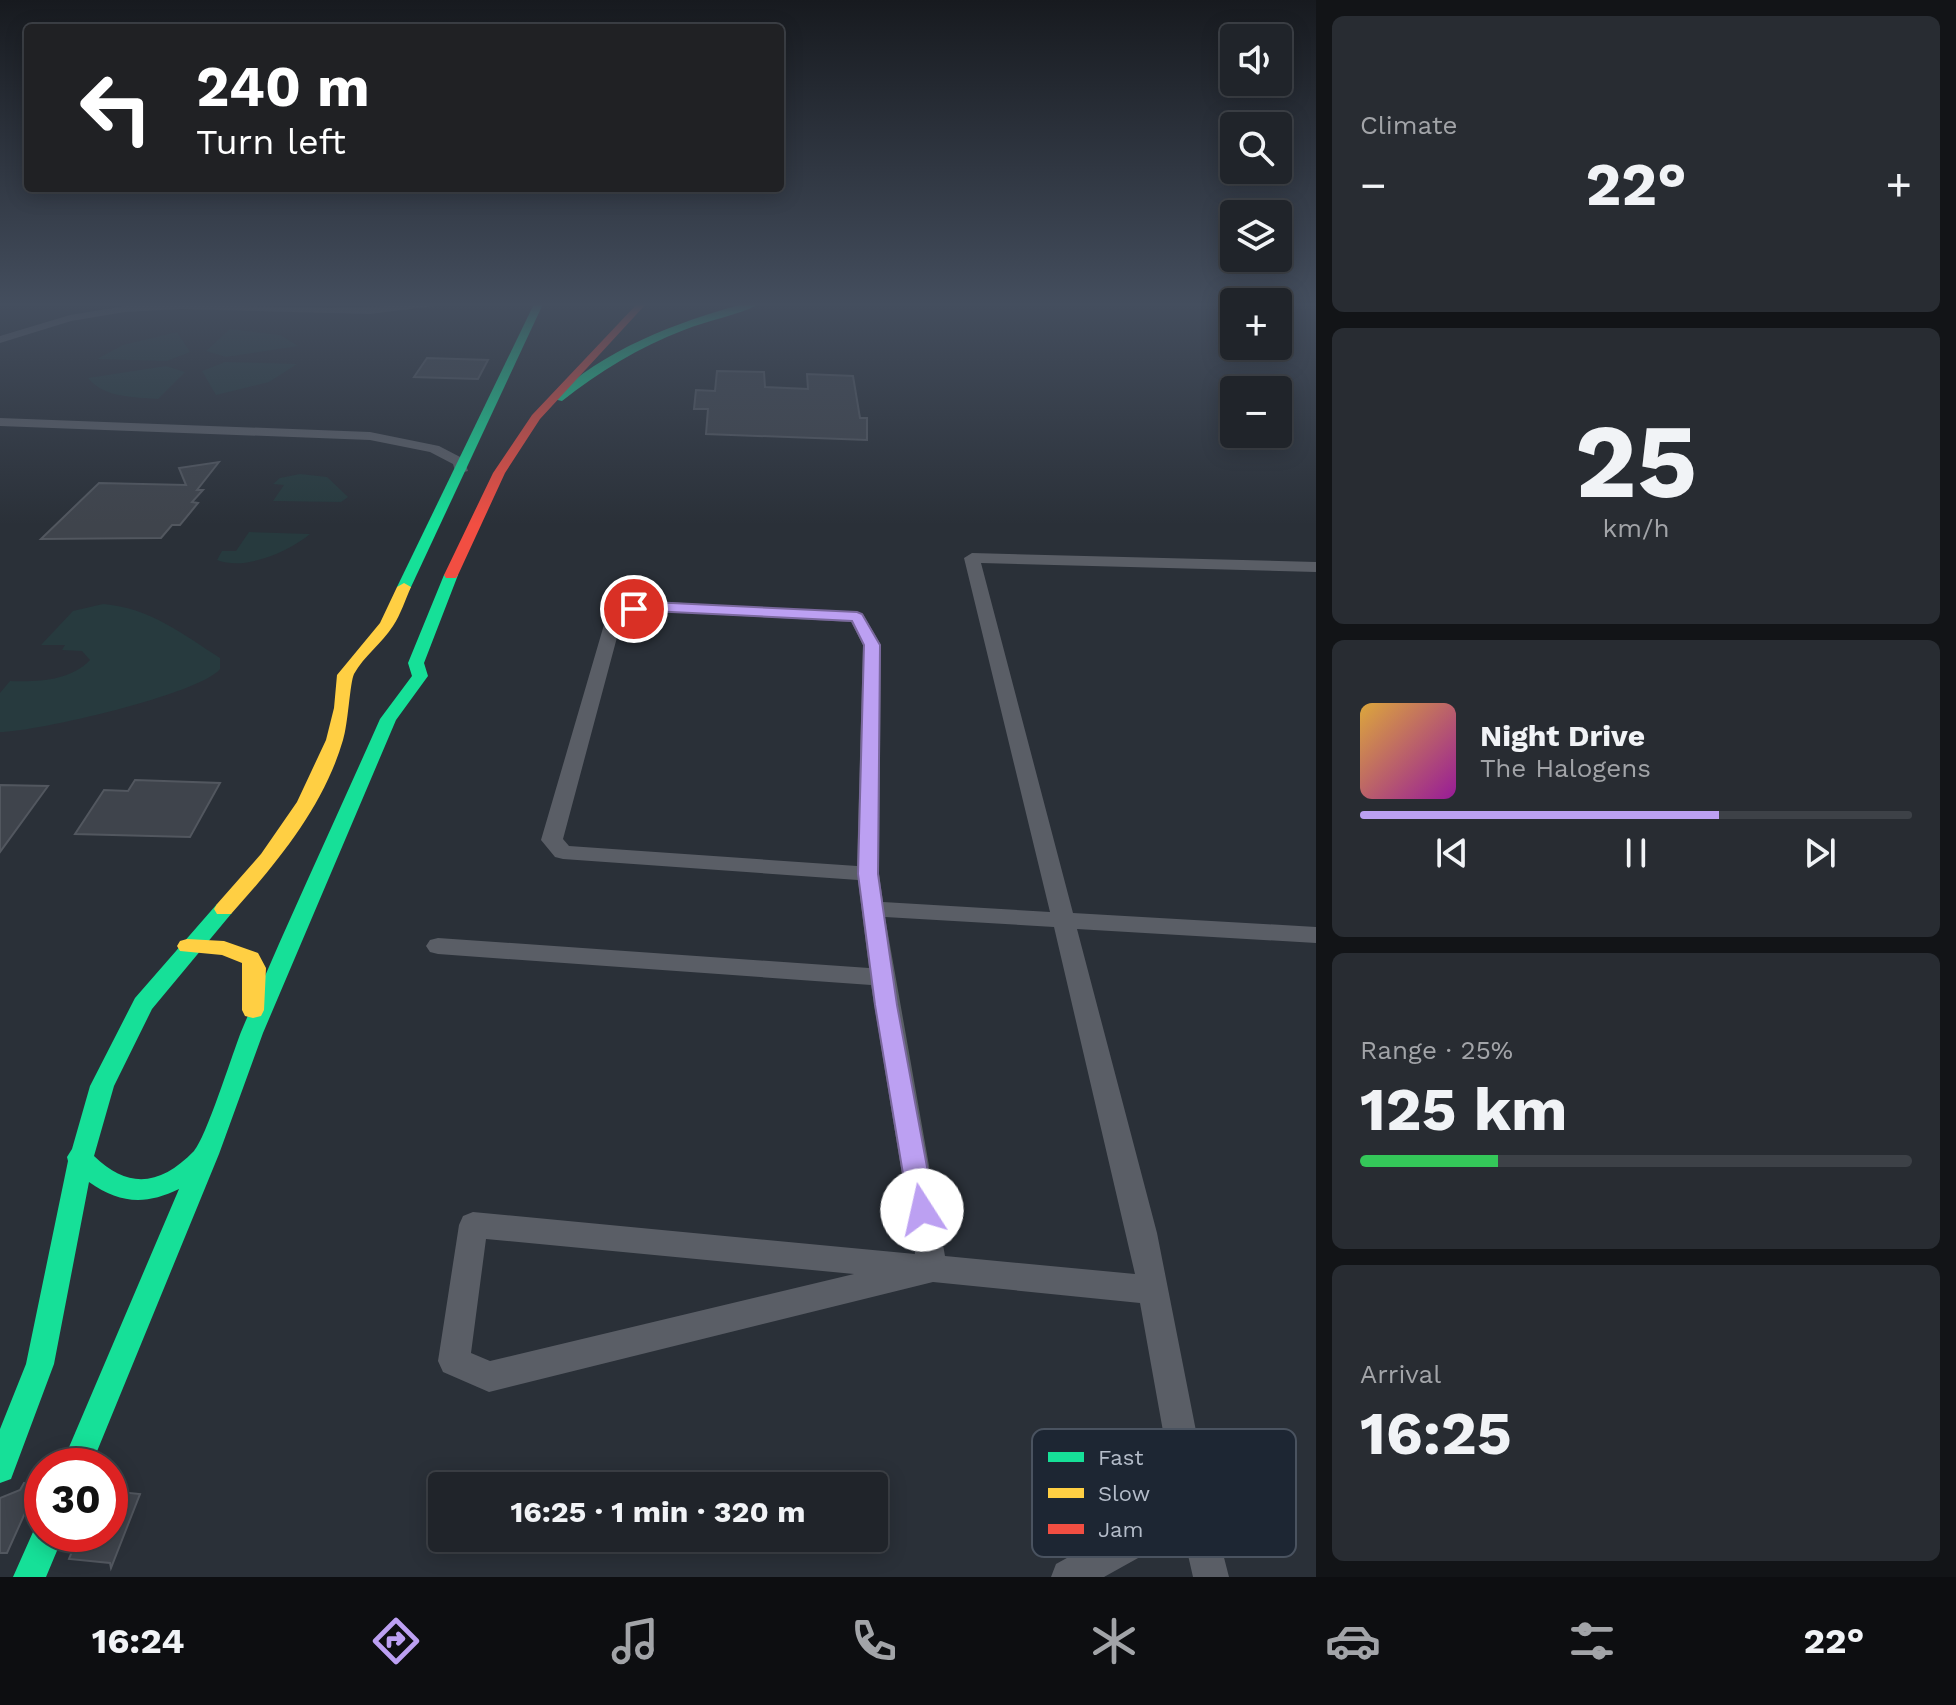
<!DOCTYPE html>
<meta charset="utf-8">
<style>
:root{--surface:#20242a;--page:#282c32;--text:#f1f3f6;--muted:#a2a4a8;--line:#3d4147;--accent:#bca0f2}
body{margin:0;font-family:"Work Sans",sans-serif;background:var(--page);color:var(--text);height:100vh;display:flex;flex-direction:column;font-size:30px;white-space:nowrap}
*{box-sizing:border-box;margin:0}
p{font-size:26px;color:var(--muted)}
.icon{flex:none;width:44px;height:44px;fill:none;stroke:currentColor;stroke-width:2;stroke-linecap:round;stroke-linejoin:round}
.map{position:relative;flex:1;overflow:hidden}
.panel{display:flex;flex-direction:column;gap:16px;padding:16px;background:#121417;width:640px}
.panel>*{flex:none}
.hud{position:absolute;left:24px;top:24px;width:760px;height:168px;border-radius:8px;box-shadow:0 4px 20px #0003,0 0 0 2px var(--line);background:#202124;color:#fff;overflow:hidden}
.fabs{position:absolute;left:1220px;top:24px;display:grid;gap:16px}
.fabs a{display:grid;place-items:center;width:72px;height:72px;border-radius:8px;background:var(--surface);box-shadow:0 4px 20px #0003,0 0 0 2px var(--line);font-size:40px}
.speed{position:absolute;left:24px;top:1448px;display:flex;gap:16px;font-size:40px;font-weight:700;text-align:center}
.speed>*{display:grid;place-content:center;width:104px;height:104px;border-radius:50%;background:var(--surface);box-shadow:0 4px 20px #0003,0 0 0 2px var(--line);line-height:1}
.speed .limit{border:12px solid #d22;background:#fff;color:#111}
.pin{position:absolute;display:grid;place-items:center;width:68px;height:68px;color:#fff;margin:-34px;border:4px solid #fff;border-radius:50%;box-shadow:0 2px 8px #0007}
.me{position:absolute;width:88px;margin:-44px;rotate:350deg;stroke-linejoin:round;filter:drop-shadow(0 0 6px #0008)}
.turn{display:flex;align-items:center;gap:28px;height:168px;padding:0 40px;font-size:36px}
.turn .icon{width:104px;height:104px;stroke-width:2.5}
.turn b{display:block;font-size:56px;line-height:68px}
.big{font-size:60px;font-weight:700;line-height:1.1}
.panel .card{flex:1;display:flex;flex-direction:column;justify-content:center;gap:12px;min-width:0;padding:0 28px;border-radius:12px;background:var(--page)}
.panel .dial{align-items:center;gap:0}
.dial b{font-size:104px;line-height:1}
.song{display:flex;align-items:center;gap:24px}
.cover{width:96px;height:96px;border-radius:12px;background:linear-gradient(135deg,hsl(40 70% 55%),hsl(300 70% 35%))}
.played{height:8px;border-radius:4px;background:linear-gradient(90deg,var(--accent) 65%,var(--line) 65%)}
.keys{display:flex;justify-content:space-around;direction:ltr}
.heat{display:flex;justify-content:space-between;align-items:center;font-size:44px;direction:ltr}
.charge{height:12px;border-radius:6px;background:linear-gradient(90deg,#34c759 25%,var(--line) 0)}
.trip{position:absolute;left:428px;top:1472px;width:460px;height:80px;border-radius:8px;background:var(--surface);box-shadow:0 4px 20px #0003,0 0 0 2px var(--line);font-weight:700;line-height:80px;text-align:center}
.tabs{display:flex;height:128px;justify-content:space-around;align-items:center;background:#0d0e11;color:var(--muted)}
.tabs .icon{width:56px;height:56px}
.tabs .current{color:var(--accent)}
.tabs b{font-size:36px;color:var(--text)}
main{display:flex;flex:1;min-height:0}
.map>svg:first-child{display:block}
.green{fill:#273a3e}
.building{fill:#3f444c;stroke:#52575f;stroke-width:2}
.lines{fill:none;stroke-linecap:round;stroke-linejoin:round}
.street{fill:#5a5e66;fill-rule:evenodd}
.fast{fill:#16e098;fill-rule:evenodd}
.slow{fill:#ffcf43;fill-rule:evenodd}
.jam{fill:#f24e42;fill-rule:evenodd}
.route{fill:#bca0f2;stroke:#7a689d;stroke-width:2}
.key{fill:#1d2633;stroke:#4a5360;stroke-width:2}
.key-label{font-size:22px;fill:#b4bcc9}
</style>
<main>
<div class="map">
<svg width="1316" height="1577" viewBox="0 0 1316 1577">
<rect width="100%" height="100%" fill="#2a3038"/>
<!-- green -->
<g class="green">
<polygon points="230,329 280,335 298,346 226,357 206,351"/>
<polygon points="177,332 190,352 167,361 97,359 123,345"/>
<polygon points="225,362 297,364 269,382 216,395 202,371"/>
<path d="M166,366L185,372L158,399C134,397 104,398 88,378Z"/>
<polygon points="300,474 327,477 348,497 341,502 273,501 284,485 273,484 280,478"/>
<path d="M249,532L310,534C288,552 245,571 217,560L222,551H236Z"/>
<path d="M103,604C150,608 181,633 220,658V669C200,694 36,732 0,732V693L10,681C36,682 71,681 90,660L82,651L62,650L65,645H41L73,611Z"/>
</g>
<!-- building -->
<g class="building">
<polygon points="427,358 488,360 478,379 414,377"/>
<polygon points="717,371 764,372 765,387 808,389 807,374 853,376 860,418 867,418 867,440 706,434 708,409 694,409 696,390 715,391"/>
<polygon points="219,462 197,490 203,490 192,502 198,503 180,525 172,525 161,538 41,539 99,483 186,485 179,468"/>
<polygon points="135,780 220,783 190,837 75,834 104,790 128,791"/>
<polygon points="0,785 48,786 0,852"/>
<polygon points="24,1483 42,1485 42,1505 25,1513 7,1553 0,1553 0,1498 20,1490"/>
<polygon points="110,1491 140,1494 111,1568 110,1563 69,1559 79,1534 110,1534"/>
</g>
<g class="lines">
<!-- street -->
<g class="street">
<polygon points="138,304 332,308 450,304 370,314 181,309 125,312 71,321 0,343 0,336 70,315"/>
<polygon points="0,418 370,432 439,446 464,459 468,471 456,474 453,464 430,452 370,440 0,426"/>
<path d="M972,553L1316,562V572L981,563L1073,913L1316,927V943L1077,929L1157,1233L1211,1507L1229,1577H1193L1183,1533L1104,1577H1051L1056,1564L1175,1498L1140,1303L933,1282L489,1392L443,1372L438,1361L459,1225L463,1216L473,1212L915,1254L871,985L438,954L430,952L426,946L430,940L438,938L869,968L858,880L563,859L555,857L541,840L608,611L616,606L651,601L863,614L881,645L879,874L883,902L1050,912L964,558ZM651,611L851,622L863,645L857,866L569,846L563,839L623,615ZM885,917L1054,927L1135,1274L945,1256ZM486,1239L854,1274L490,1361L471,1353Z"/>
</g>
<!-- fast -->
<g class="fast">
<polygon points="534,304 543,304 411,587 409,590 399,590 397,587"/>
<path d="M743,304H759C737,316 708,320 684,330C639,347 599,372 562,401L553,399C602,350 677,322 743,304Z"/>
<path d="M451,571L458,575L424,663L428,676L396,720L263,1033L219,1154L91,1466H61L179,1189C146,1205 120,1204 89,1182L54,1364L11,1479L0,1483V1429L26,1364L68,1161L67,1157L72,1149L90,1086L135,998L217,904H231L234,909L231,914L152,1009L114,1086L94,1156C129,1190 161,1185 194,1151C206,1138 232,1055 241,1032C285,927 334,823 380,719L412,676L408,663L444,575Z"/>
<polygon points="42,1521 42,1534 64,1534 46,1577 13,1577 37,1523"/>
</g>
<!-- slow -->
<g class="slow">
<path d="M404,583L411,587C405,600 401,614 393,626C382,643 364,656 354,674C350,682 348,725 343,740C324,806 277,863 231,914H217L214,909L217,904L261,854L297,802L326,740L334,708L337,675L380,623L397,587Z"/>
<polygon points="187,939 224,941 258,953 266,968 264,1010 261,1016 253,1018 245,1016 242,1010 242,963 222,955 180,951 177,946 180,941"/>
</g>
<!-- jam -->
<polygon class="jam" points="637,304 646,304 540,419 505,473 458,575 456,578 446,578 444,575 493,473 532,415"/>
</g>
<!-- sky -->
<linearGradient id="sky" x2="0" y2="1"><stop stop-color="#171a1f"/><stop offset="0.58" stop-color="#444e5e"/><stop offset="1" stop-color="#444e5e" stop-opacity="0"/></linearGradient>
<rect width="1316" height="525" fill="url(#sky)"/>
<!-- route -->
<polygon class="route" points="651,602 857,612 862,614 880,645 878,874 897,1005 935,1210 931,1218 922,1221 913,1218 909,1210 875,1005 858,874 864,645 852,621 651,611 634,613 626,609"/>
<!-- legend -->
<rect x="1032" y="1429" width="264" height="128" rx="12" class="key"/>
<rect x="1048" y="1452" width="36" height="10" fill="#16e098"/>
<rect x="1048" y="1488" width="36" height="10" fill="#ffcf43"/>
<rect x="1048" y="1524" width="36" height="10" fill="#f24e42"/>
<g class="key-label">
<text x="1098" y="1465">Fast</text>
<text x="1098" y="1501">Slow</text>
<text x="1098" y="1537">Jam</text>
</g>
</svg>
<div class="fabs">
<a><svg class="icon" aria-label="sound" viewBox="0 0 24 24"><path d="M4 9h4l5-4v14l-5-4H4zM17 9q2 3 0 6"/></svg></a>
<a><svg class="icon" aria-label="search" viewBox="0 0 24 24"><circle cx="10" cy="10" r="6"/><path d="M15 15l6 6"/></svg></a>
<a><svg class="icon" aria-label="layers" viewBox="0 0 24 24"><path d="M12 4l9 5-9 5-9-5zM3 14l9 5 9-5"/></svg></a>
<a>+</a>
<a>−</a>
</div>
<div class="speed"><div class="limit">30</div></div>
<div class="pin" style="left:634px;top:609px;background:#d93025"><svg class="icon" aria-label="arrive" viewBox="0 0 24 24"><path d="M6 21V4h12l-3 4 3 4H6"/></svg></div>
<svg class="me" style="left:922px;top:1210px" viewBox="-20 -20 40 40"><circle r="19" fill="#fff"/><path d="M0-13L10 11 0 6-10 11z" fill="#bca0f2"/></svg>
<div class="trip">16:25 · 1 min · 320 m</div>
<div class="hud">
<div class="turn"><svg class="icon" aria-label="left" viewBox="0 0 24 24"><path d="M17 20v-9H6M10 6l-5 5 5 5"/></svg><div><b>240 m</b>Turn left</div></div>
</div>
</div>
<section class="panel">
<div class="card"><p>Climate</p>
<div class="heat"><a>−</a><b class="big">22°</b><a>+</a></div>
</div>
<div class="card dial"><b>25</b><p>km/h</p></div>
<div class="card">
<div class="song"><i class="cover"></i><div><b>Night Drive</b><p>The Halogens</p></div></div>
<div class="played"></div>
<div class="keys"><svg class="icon" aria-label="previous" viewBox="0 0 24 24"><path d="M18 5L8 12l10 7zM5 5v14"/></svg><svg class="icon" aria-label="pause" viewBox="0 0 24 24"><path d="M8 5v14M16 5v14"/></svg><svg class="icon" aria-label="next" viewBox="0 0 24 24"><path d="M6 5l10 7-10 7zM19 5v14"/></svg></div>
</div>
<div class="card"><p>Range · 25%</p><b class="big">125 km</b><div class="charge"></div></div>
<div class="card"><p>Arrival</p><b class="big">16:25</b></div>
</section>
</main>
<nav class="tabs">
<b>16:24</b>
<svg class="icon current" aria-label="directions" viewBox="0 0 24 24"><path d="M12 3l9 9-9 9-9-9zM9 14v-3h6M13 9l2 2-2 2"/></svg>
<svg class="icon" aria-label="music" viewBox="0 0 24 24"><path d="M9 18V5l10-2v13"/><circle cx="6" cy="18" r="3"/><circle cx="16" cy="16" r="3"/></svg>
<svg class="icon" aria-label="phone" viewBox="0 0 24 24"><path d="M5 4h4l2 5-3 2q2 4 5 5l2-3 5 2v4C11 20 4 13 5 4z"/></svg>
<svg class="icon" aria-label="climate" viewBox="0 0 24 24"><path d="M12 3v18M4 7l16 10M4 17L20 7"/></svg>
<svg class="icon" aria-label="car" viewBox="0 0 24 24"><path d="M5 17H2v-5l4-1 3-4h7l3 4 3 1v5h-3M9 17h6M6 11h13"/><circle cx="7" cy="17" r="2"/><circle cx="17" cy="17" r="2"/></svg>
<svg class="icon" aria-label="filters" viewBox="0 0 24 24"><path d="M4 7h16M4 17h16"/><circle cx="9" cy="7" r="2"/><circle cx="15" cy="17" r="2"/></svg>
<b>22°</b>
</nav>
